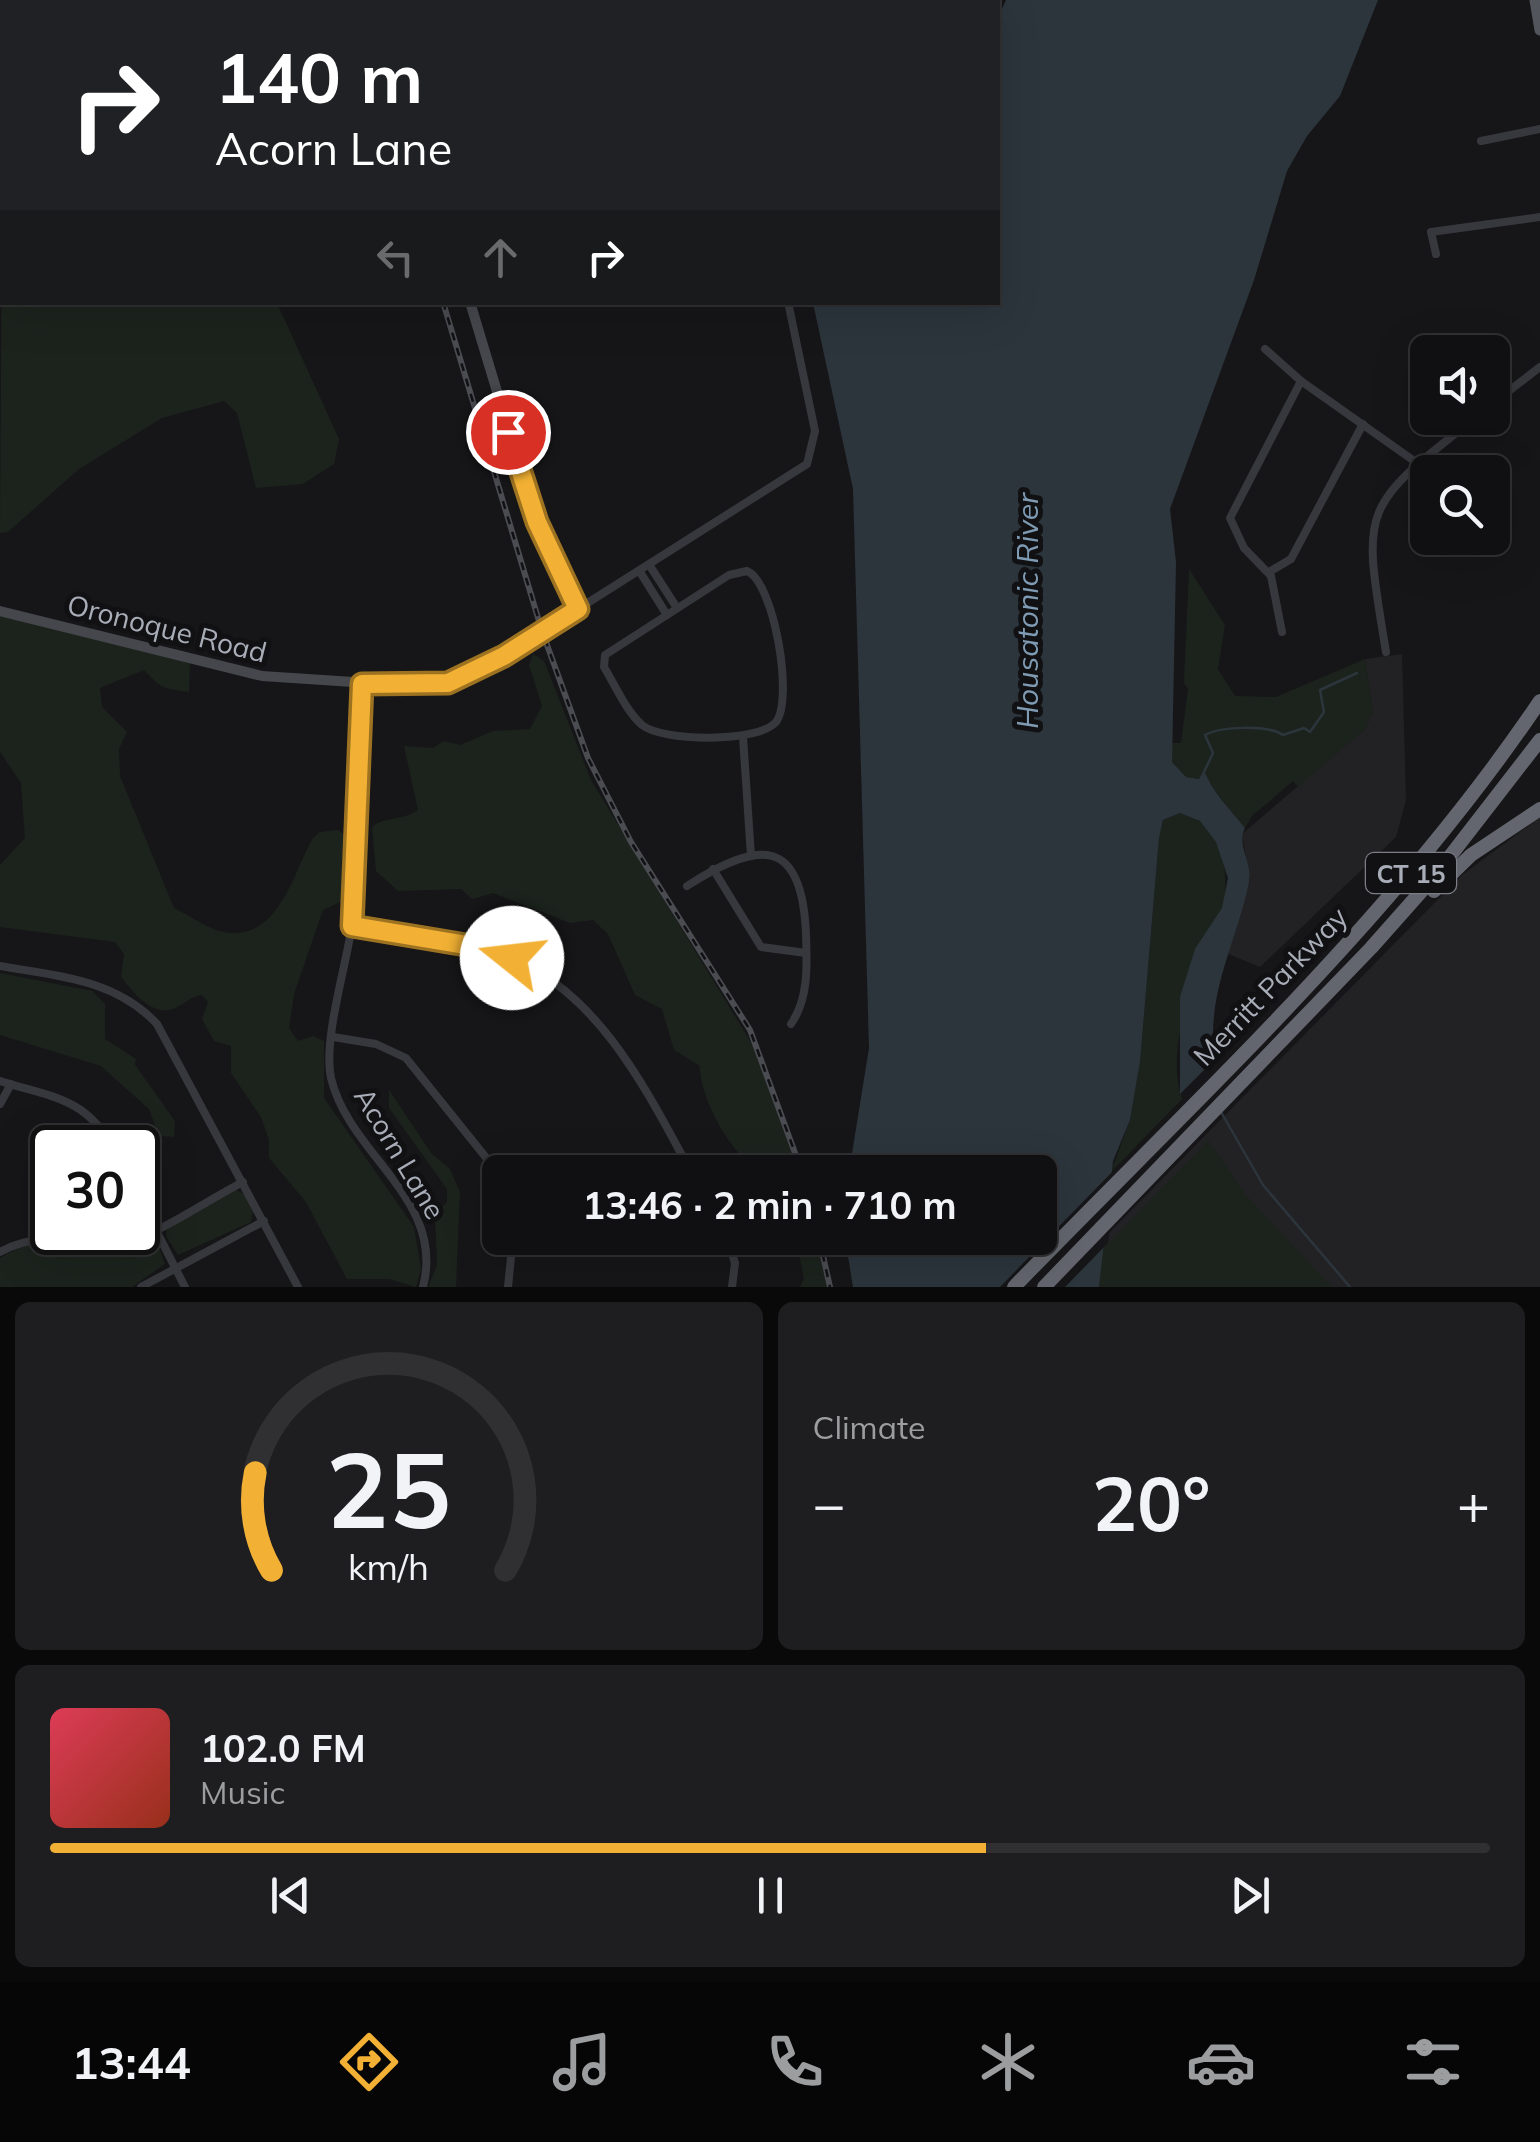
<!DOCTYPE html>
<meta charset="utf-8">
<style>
:root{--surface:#101012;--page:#1e1e20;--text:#f1f3f6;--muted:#9c9d9f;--line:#303032;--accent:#f2b134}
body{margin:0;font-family:Mulish,sans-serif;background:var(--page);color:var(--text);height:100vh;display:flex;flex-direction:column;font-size:38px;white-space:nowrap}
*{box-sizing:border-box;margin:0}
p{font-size:32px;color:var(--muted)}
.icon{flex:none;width:55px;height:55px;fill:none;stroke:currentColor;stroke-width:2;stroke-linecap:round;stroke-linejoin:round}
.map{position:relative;height:1287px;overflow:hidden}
.side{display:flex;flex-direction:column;gap:15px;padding:15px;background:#09090a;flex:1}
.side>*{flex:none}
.guide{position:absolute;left:0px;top:0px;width:1000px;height:305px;box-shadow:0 10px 40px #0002,0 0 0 2px var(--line);background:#202124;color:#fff;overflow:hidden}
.fabs{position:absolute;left:1410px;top:335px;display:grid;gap:20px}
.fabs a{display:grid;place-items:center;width:100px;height:100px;border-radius:15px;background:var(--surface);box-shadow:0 10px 40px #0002,0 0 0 2px var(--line);font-size:50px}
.speed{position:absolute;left:30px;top:1125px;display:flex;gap:20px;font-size:50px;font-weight:700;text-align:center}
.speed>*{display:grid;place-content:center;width:130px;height:130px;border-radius:50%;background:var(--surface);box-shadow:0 10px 40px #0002,0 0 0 2px var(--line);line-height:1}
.speed .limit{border:5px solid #111;border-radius:15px;background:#fff;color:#111}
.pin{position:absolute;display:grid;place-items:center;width:85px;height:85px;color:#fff;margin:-42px;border:5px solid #fff;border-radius:50%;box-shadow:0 2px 10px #0007}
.me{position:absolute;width:110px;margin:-55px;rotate:286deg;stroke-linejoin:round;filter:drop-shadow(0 0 8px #0008)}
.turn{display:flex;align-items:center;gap:35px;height:210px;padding:0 50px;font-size:45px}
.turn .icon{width:130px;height:130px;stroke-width:2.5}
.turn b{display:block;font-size:70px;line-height:85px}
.lanes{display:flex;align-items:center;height:95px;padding:0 50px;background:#0003;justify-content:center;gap:50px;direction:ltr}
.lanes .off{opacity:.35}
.big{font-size:75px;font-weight:700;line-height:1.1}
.side .card{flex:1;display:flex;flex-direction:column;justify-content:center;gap:15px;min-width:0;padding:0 35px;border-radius:15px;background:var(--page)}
.side .dial{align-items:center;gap:0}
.dial svg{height:260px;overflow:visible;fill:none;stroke:var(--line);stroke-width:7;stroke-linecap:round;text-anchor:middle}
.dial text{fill:var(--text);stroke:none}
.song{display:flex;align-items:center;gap:30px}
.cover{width:120px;height:120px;border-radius:15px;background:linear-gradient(135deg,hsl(350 70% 55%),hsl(10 70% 35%))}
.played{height:10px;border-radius:5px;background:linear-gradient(90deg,var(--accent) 65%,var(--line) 65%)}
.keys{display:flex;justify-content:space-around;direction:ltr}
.heat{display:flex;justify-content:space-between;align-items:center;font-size:55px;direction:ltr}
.side .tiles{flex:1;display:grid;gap:15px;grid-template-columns:1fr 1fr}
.card:last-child{grid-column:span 2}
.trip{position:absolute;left:482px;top:1155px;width:575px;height:100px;border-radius:15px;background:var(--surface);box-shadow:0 10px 40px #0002,0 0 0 2px var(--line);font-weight:700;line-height:100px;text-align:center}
.tabs{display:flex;height:160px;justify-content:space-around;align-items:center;background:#060607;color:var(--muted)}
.tabs .icon{width:70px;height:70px}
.tabs .current{color:var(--accent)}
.tabs b{font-size:45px;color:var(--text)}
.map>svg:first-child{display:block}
.built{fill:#222225}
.green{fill:#1c231d}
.water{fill:#2c353c}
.pier{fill:#161618}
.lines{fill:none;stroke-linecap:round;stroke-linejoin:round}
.stream{stroke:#2c353c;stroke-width:2.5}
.street{stroke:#37383d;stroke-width:8}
.secondary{stroke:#45474d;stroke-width:10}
.primary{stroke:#53555c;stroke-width:11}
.highway{stroke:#63666e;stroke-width:14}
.rail-casing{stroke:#4a4c52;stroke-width:6}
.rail{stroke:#111113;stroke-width:2.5;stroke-dasharray:8;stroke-linecap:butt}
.route-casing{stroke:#9d7322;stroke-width:25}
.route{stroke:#f2b134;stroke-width:18}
.labels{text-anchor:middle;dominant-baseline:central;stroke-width:10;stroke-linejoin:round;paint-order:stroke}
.shield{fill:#111113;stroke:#7b7e86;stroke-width:2.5}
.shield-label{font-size:25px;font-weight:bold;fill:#a8adb8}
.street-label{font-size:28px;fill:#a8adb8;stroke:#111113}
.water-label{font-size:30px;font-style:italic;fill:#7f9bb3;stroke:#111113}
</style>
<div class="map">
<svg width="1540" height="1287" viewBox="0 0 1540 1287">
<rect width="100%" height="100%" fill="#161618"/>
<!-- built -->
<g class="built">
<polygon points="1402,654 1406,800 1396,837 1260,967 1226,953 1250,880 1242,834 1365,729 1373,711 1365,659"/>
<polygon points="1540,817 1540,1287 1099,1287 1101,1264 1095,1247 1462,875"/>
</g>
<!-- green -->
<g class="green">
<polygon points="2,213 2,302 277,303 339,439 334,464 303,484 256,488 237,413 224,401 162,418 79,469 8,532 0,533"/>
<path d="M1189,569L1225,625L1218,669L1235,696L1276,697L1365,659L1373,711L1365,729L1298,787L1293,781L1252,816L1245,828C1230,809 1213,792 1204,771L1199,779L1186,777L1172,762V743H1181L1188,689L1184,683Z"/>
<path d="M0,615L190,663L189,692C159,687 164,690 144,670L100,688L102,707L127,732L119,749L120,776L174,908C189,915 208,929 223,932C279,943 293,872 313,838L320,832L338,830L349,838L341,863L346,874L341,889L347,899L323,910L294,994L289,1028L298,1041L313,1036L324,1041V1098L414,1227L421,1269L416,1287L389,1279H347L306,1202L269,1158V1140L261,1117L231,1073V1046L214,1041L202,1019L208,1002L202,995C190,996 184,1005 173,1009C151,1017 131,989 121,977L124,954L115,942L0,927V865L25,838L21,783L0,752Z"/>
<path d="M533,654L544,661L591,780L755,1049L799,1172C789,1173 775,1175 766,1172C733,1163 699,1096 700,1066L674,1050L662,1009L635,995L608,934L593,920L570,923L493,893L472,899L461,889L398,891L376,871L372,827C385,816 403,821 418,810L404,746L433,748L444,741L460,745L493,731L530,729L542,706L529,665Z"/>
<path d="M1180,813C1223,824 1227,863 1225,899C1208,961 1161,1034 1182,1099L1111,1172L1130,1120L1140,1062L1159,838L1163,820Z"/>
<polygon points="0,973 92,991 105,1004 105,1039 136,1059 135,1065 175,1121 174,1137 159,1136 149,1109 101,1066 0,1035"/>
<polygon points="389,1090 431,1153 450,1169 460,1192 456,1287 428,1287 437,1265 435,1216 447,1202 447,1189 389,1108"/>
<polygon points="1208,1140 1247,1196 1332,1287 1099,1287 1102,1250"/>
<polygon points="236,1190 244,1194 253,1211 251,1222 178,1255 166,1236 167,1225"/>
<path d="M149,1237L157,1242L165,1264L132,1287H0V1258C51,1227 61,1258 103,1254C120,1253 134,1243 149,1237Z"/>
<polygon points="796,1238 816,1238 827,1287 800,1287 804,1279"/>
</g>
<!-- water -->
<path class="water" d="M1006,0H1378L1340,96L1307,136L1287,171L1254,280L1170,509L1176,562L1172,762L1186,777L1199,779L1204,770C1212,792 1230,809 1245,828C1236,845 1253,863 1249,882C1237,942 1205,994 1215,1059L1180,1094V997L1195,949L1222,908L1228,878L1216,842L1200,821L1180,813L1163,820L1159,838L1140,1062L1130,1120L1113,1161L1099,1287H853L845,1238H1040V1172H849L869,1048L853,489L813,303L998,302V18Z"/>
<!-- pier -->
<polygon class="pier" points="1117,1167 1108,1243 1065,1287 1000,1287"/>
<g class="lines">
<!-- stream -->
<g class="stream">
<path d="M1203,774L1213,753L1205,735C1221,726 1269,725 1283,735L1304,728L1310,732L1324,712L1320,690L1357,673"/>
<polyline points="1221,1112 1263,1185 1350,1287"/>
</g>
<!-- street -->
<g class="street">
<polyline points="1481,141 1540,129"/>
<polyline points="1436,254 1431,232 1540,217"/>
<polyline points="1265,349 1301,381 1417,463"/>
<polyline points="1492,404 1540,367"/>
<polyline points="650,566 677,608"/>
<path d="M747,571C774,582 794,699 776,722C758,743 663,742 642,725C626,711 615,685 604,667L605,655L729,575Z"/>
<polyline points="640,572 667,615"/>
<polyline points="1269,572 1291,559 1363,424"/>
<polyline points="578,609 807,464 815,431 788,302"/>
<polyline points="1282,632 1271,576 1244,548 1230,518 1301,381"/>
<path d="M1386,652C1362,507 1359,509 1475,418"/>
<path d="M362,684C360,757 361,832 355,905C351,952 322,1036 331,1078C349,1155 446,1199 423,1287"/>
<polyline points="743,737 751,856"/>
<polyline points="713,869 761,947 806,953"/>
<path d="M687,886C759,840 802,836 806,934C807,965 809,998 791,1024"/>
<path d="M352,925C404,934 462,938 511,958C600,994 648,1093 691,1172"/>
<path d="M0,966C57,976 115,979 157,1024L298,1287"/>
<polyline points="333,1037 376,1044 406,1058 500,1175"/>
<path d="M0,1081C50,1097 86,1097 113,1148"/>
<polyline points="0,1104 11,1084"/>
<polyline points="138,1195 185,1287"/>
<polyline points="727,1238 735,1263 732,1287"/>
<path d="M0,1252C54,1223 72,1258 112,1248C157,1236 202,1203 243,1182"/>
<polyline points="141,1287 264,1221"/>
<polyline points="508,1287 513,1238"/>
</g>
<!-- secondary -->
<g class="secondary">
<polyline points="406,2 408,0"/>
<polyline points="0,611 262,676 414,686 461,678 578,609 533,511 470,302"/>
</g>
<!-- primary -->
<polyline class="primary" points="1535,0 1540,30"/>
<!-- highway -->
<g class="highway">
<polyline points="1434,891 1471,855 1540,809"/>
<path d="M1014,1287C1196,1099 1393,919 1540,701"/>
<polyline points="1044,1287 1371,948 1434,877 1540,740"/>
</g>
<defs>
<g id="rail">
<polyline points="351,0 352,2"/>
<polyline points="443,302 542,631 588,758 631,842 750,1030 802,1172"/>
<polyline points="819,1238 830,1287"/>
</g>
</defs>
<!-- rail casing -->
<use href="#rail" class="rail-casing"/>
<!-- rail -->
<use href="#rail" class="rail"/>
</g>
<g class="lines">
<defs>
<polyline id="route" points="508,432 537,522 578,609 504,656 448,683 362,684 352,926 472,946 512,958"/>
</defs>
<!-- route casing -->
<use href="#route" class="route-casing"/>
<!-- route -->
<use href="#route" class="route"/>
</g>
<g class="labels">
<!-- shield labels -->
<rect class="shield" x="1366" y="853" width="90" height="40" rx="8"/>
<g class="shield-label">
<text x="1411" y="873">CT 15</text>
</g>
<!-- street labels -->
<g class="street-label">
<text transform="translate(167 628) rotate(14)">Oronoque Road</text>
<text transform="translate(1270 986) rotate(-46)">Merritt Parkway</text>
<text transform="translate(400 1153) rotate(59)">Acorn Lane</text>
</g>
<!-- water labels -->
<g class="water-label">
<text transform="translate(1027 611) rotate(-90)">Housatonic River</text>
</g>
</g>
</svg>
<div class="fabs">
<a><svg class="icon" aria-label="sound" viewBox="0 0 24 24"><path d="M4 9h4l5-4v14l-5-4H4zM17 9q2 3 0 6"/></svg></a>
<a><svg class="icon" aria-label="search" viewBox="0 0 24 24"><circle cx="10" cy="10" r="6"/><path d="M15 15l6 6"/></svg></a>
</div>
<div class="speed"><div class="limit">30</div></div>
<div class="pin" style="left:508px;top:432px;background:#d93025"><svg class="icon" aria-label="arrive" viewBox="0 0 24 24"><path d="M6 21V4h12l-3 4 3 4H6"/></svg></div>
<svg class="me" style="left:512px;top:958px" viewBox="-20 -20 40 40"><circle r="19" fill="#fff"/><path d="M0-13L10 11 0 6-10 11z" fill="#f2b134"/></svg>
<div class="trip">13:46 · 2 min · 710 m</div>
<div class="guide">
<div class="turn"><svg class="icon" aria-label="right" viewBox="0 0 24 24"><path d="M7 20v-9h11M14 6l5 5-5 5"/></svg><div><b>140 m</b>Acorn Lane</div></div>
<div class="lanes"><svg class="icon off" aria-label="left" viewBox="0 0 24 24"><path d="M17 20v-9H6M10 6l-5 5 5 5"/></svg><svg class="icon off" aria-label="ahead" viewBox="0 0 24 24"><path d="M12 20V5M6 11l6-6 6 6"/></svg><svg class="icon" aria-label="right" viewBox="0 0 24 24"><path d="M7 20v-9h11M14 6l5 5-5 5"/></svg></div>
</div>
</div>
<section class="side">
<div class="tiles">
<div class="card dial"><svg viewBox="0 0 100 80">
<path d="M14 69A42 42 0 1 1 86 69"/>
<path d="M14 69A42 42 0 0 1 9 39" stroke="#f2b134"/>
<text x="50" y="56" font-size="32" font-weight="700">25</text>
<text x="50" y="72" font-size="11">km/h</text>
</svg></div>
<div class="card"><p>Climate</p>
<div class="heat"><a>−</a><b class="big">20°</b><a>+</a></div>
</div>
<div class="card">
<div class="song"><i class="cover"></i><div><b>102.0 FM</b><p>Music</p></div></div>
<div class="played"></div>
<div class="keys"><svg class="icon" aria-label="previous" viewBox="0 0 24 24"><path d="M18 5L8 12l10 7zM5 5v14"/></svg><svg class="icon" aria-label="pause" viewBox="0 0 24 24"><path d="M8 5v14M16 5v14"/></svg><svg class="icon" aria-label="next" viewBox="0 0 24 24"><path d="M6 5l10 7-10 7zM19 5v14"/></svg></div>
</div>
</div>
</section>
<nav class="tabs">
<b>13:44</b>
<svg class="icon current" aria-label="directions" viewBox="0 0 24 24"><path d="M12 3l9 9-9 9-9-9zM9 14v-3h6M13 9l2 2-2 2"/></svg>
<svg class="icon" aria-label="music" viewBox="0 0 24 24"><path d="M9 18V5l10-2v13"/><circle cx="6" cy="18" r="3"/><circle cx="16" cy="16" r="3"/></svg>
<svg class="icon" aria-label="phone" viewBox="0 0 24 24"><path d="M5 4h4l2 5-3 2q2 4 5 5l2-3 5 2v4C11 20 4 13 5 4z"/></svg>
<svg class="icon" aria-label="climate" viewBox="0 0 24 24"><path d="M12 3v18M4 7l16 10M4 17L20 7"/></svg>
<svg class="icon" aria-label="car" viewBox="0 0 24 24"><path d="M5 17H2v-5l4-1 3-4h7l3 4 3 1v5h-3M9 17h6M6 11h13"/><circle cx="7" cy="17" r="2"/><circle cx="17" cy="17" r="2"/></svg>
<svg class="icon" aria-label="filters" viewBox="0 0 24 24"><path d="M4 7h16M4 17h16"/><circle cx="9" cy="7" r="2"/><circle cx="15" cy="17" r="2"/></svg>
</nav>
